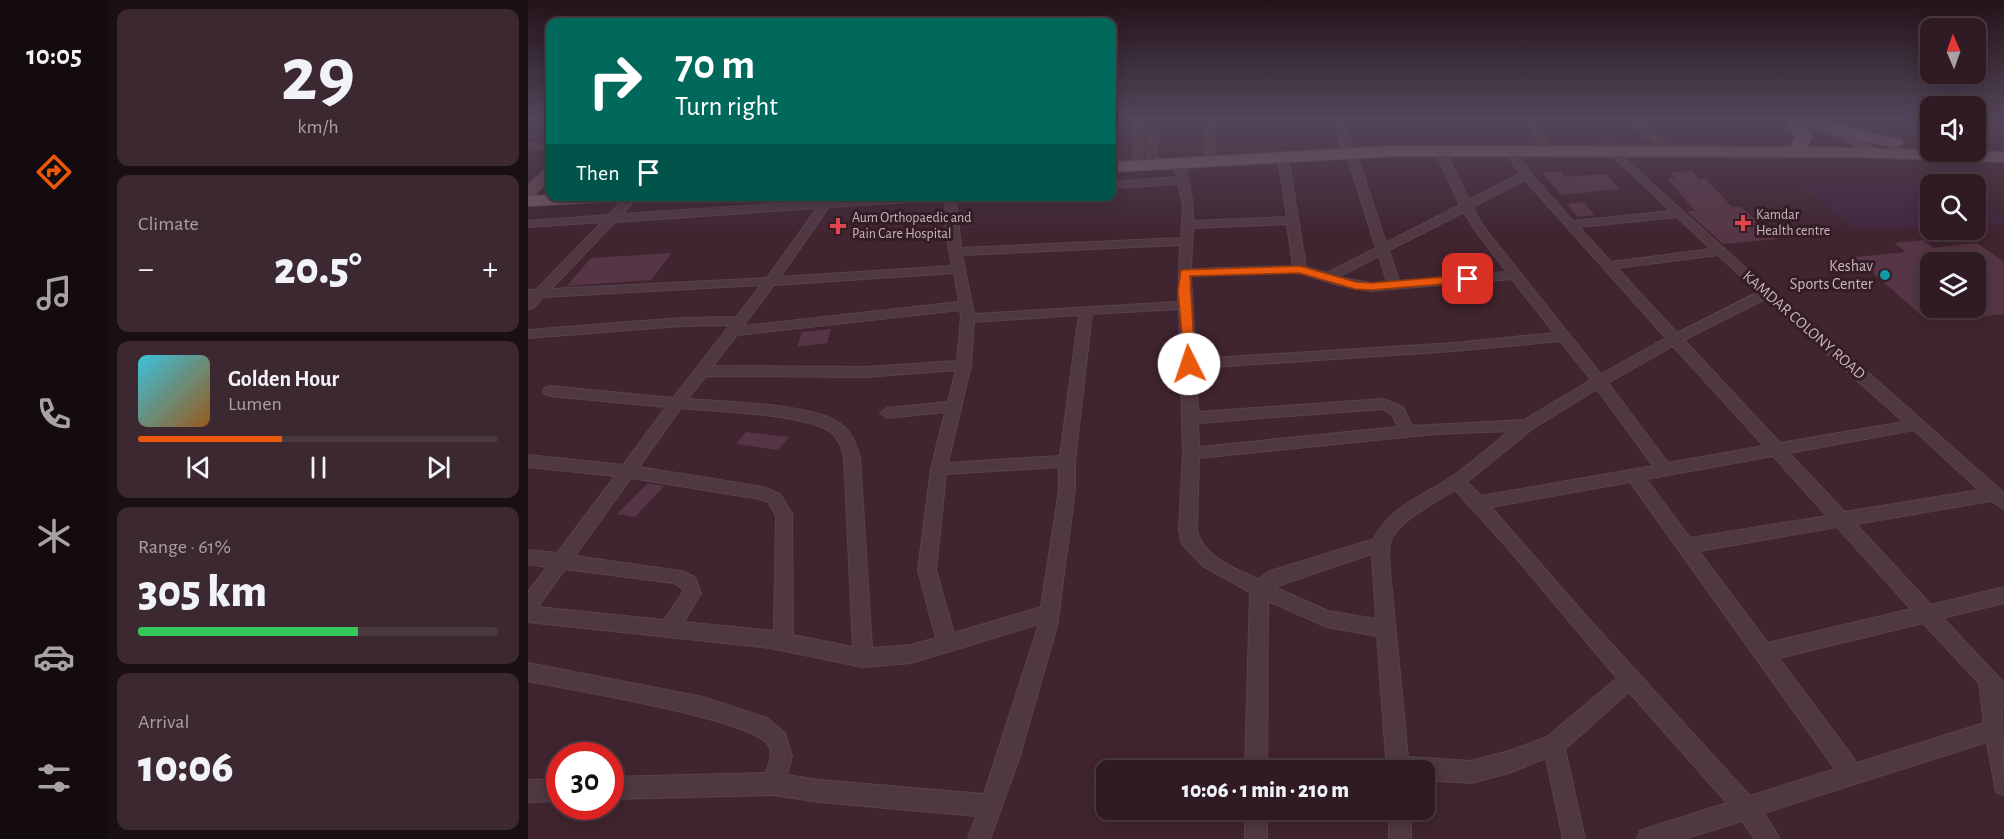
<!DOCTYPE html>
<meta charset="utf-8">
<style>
:root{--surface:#301b24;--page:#3c2831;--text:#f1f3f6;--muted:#a8a1a6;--line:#4b3941;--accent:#ea580c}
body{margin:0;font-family:"Alegreya Sans",sans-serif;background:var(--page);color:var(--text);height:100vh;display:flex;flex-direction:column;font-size:22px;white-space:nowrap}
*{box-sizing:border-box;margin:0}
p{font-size:20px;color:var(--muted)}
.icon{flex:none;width:33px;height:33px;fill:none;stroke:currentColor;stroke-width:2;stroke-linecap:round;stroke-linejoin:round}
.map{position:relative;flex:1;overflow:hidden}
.side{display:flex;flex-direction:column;gap:9px;padding:9px;background:#1a0f14;width:420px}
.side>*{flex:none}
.banner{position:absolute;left:18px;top:18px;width:570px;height:183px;border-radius:12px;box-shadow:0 3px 15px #0003,0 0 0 2px var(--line);background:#00695c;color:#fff;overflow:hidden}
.needle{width:39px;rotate:358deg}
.tools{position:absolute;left:1392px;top:18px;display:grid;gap:12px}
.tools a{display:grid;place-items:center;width:66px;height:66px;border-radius:12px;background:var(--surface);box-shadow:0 3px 15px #0003,0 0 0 2px var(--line);font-size:30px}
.speed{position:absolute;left:18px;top:742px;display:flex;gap:12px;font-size:30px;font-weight:700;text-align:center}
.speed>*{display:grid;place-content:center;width:78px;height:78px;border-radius:50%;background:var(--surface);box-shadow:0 3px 15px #0003,0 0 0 2px var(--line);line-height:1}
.speed .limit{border:9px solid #d22;background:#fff;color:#111}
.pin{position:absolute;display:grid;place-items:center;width:51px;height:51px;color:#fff;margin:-26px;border-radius:12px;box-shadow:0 3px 9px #0006}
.me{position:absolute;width:66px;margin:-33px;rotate:356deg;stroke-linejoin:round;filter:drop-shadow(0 0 4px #0008)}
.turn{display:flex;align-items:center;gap:21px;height:126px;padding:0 30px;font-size:27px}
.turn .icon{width:78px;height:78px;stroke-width:2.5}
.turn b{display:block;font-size:42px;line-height:51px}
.then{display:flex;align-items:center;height:57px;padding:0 30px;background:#0003;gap:12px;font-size:22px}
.big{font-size:45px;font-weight:800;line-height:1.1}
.side .widget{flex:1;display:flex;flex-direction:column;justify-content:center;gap:9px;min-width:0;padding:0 21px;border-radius:12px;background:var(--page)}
.side .dial{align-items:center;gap:0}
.dial b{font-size:78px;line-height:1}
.song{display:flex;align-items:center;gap:18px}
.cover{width:72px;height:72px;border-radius:9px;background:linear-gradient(135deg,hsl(190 70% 55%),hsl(30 70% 35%))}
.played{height:6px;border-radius:3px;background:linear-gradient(90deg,var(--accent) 40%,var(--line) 40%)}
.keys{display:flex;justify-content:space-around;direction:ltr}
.heat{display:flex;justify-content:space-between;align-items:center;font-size:33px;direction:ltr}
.charge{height:9px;border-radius:4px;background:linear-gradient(90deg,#34c759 61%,var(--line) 0)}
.trip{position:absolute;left:568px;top:760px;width:339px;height:60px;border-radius:12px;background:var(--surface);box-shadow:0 3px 15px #0003,0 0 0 2px var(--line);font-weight:800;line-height:60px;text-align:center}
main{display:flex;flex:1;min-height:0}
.dock{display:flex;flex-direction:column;width:108px;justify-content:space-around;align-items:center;background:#130b0e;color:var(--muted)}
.dock .icon{width:42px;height:42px}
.dock .selected{color:var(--accent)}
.dock b{font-size:27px;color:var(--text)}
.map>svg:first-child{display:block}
.green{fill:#41263e}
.building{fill:#563644}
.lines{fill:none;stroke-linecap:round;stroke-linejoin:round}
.street-casing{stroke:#59424b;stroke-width:2}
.secondary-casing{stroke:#59424b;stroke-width:2}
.primary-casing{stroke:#59424b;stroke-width:2}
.street{fill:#503842;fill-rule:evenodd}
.secondary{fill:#634651;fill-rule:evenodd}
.primary{fill:#705661;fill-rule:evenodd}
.route{fill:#ea580c;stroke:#983908;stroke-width:1.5}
.health-dot{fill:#e0444e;stroke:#351d27;stroke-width:2}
.culture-dot{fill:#0f9aa8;stroke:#351d27;stroke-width:2}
.labels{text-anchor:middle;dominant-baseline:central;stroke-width:6;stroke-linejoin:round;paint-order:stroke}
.far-poi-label{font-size:14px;fill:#cab5bd;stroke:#351d27;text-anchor:start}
.poi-label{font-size:16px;fill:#cab5bd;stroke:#351d27;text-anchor:end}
.street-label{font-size:16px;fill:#cab5bd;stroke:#351d27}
</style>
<main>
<nav class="dock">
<b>10:05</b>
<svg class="icon selected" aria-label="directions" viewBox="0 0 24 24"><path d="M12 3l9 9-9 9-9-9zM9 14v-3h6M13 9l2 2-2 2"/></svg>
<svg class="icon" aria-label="music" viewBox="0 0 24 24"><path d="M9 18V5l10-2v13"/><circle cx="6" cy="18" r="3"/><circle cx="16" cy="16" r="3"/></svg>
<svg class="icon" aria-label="phone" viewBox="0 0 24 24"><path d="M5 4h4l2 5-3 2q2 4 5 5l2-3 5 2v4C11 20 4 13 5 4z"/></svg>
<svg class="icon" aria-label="climate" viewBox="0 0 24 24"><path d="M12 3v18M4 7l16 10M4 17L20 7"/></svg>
<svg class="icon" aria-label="car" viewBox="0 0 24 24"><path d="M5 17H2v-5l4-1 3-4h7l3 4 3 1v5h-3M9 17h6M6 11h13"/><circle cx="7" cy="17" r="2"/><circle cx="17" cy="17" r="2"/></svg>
<svg class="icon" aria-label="filters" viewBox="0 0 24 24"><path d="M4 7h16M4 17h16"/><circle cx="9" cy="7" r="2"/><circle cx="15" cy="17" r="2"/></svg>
</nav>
<section class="side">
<div class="widget dial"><b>29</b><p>km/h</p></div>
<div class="widget"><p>Climate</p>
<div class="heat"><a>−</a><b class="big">20.5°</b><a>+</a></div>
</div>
<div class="widget">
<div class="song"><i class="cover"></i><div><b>Golden Hour</b><p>Lumen</p></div></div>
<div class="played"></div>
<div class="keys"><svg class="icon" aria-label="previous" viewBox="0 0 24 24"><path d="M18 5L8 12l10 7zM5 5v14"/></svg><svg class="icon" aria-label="pause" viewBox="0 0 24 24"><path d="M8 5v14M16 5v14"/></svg><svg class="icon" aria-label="next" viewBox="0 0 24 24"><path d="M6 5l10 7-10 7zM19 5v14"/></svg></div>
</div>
<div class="widget"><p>Range · 61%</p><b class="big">305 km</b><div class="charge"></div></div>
<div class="widget"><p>Arrival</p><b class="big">10:06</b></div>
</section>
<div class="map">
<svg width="1476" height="839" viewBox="0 0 1476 839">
<rect width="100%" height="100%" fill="#402430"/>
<!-- green -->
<g class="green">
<polygon points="1298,118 1402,118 1402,138 1336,130"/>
<polygon points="1448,118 1476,118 1476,140 1448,139"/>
<polygon points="1421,182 1425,184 1402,184 1402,227 1326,229 1273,185"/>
<polygon points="1448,200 1476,219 1476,224 1448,225"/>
</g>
<!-- building -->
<g class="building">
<polygon points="1032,171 1037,177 1077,174 1092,189 1033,195 1015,173"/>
<polygon points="1165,171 1171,179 1177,178 1204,207 1213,207 1249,239 1195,244 1159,211 1167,211 1139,178 1147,178 1142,172"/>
<polygon points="1055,202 1067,215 1050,217 1039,204"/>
<polygon points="1395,240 1405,248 1449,243 1476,262 1476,314 1448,317 1448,262 1402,262 1402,314 1392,314 1327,257 1378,252 1366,243"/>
<polygon points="144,253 123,280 39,286 63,258"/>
<polygon points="303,329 299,343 269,347 274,332"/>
<polygon points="218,432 261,437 250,450 208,444"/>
<polygon points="120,483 136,486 107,517 89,514"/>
</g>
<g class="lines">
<defs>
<g id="street">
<polygon points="606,118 616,118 615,159 610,162 605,159"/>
<polygon points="675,118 685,118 687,154 682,157 677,154"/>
<polygon points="805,118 815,118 823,146 821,148 813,146"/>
<polygon points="998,118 1007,118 1021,144 1019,146 1013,146"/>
<polygon points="1098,118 1108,118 1140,145 1132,147"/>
<polygon points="626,133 631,136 628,150 630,158 625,161 620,158 618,150 621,136"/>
<path d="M1078,142L1242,290L1318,353L1476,493V509L1463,501L1328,524L1403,605L1476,587V603L1415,618L1476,683V707L1474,706L1476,795L1468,792L1459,742L1236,813L1252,839H1227L1214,821L1156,839H1109L1112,831L1120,828L1199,803L1101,692L1037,749L1057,839H1035L1018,758L981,773L943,783L897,780V771H859L849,636L799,627L740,601L739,771H717L722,592L675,566L654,544L651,530L655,453L651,309L564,314L547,461V490L529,626L491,759L462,839H440L448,816L291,802L246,795L82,799V777L238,773C240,765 245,755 241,746C228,719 37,689 0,681V663L175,697L239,718L257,733L264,756L259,775L291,780L456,794L511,624L383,663L335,667L242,648L0,622V592L19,567L0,564V550L29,553L87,476L0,467V455L95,465L138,407L22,396L17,394L15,391L17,388L22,386L145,398L202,325L153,326L0,338V330L153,318L208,317L233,285L15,297L5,308L0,309V290H8L74,222L0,227V221L81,215L99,196H111L94,214L294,201L297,196H308L305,201L368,196H430L428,199L433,248L653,238L655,206L650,184L584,188V182L649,177L646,163L651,160L656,163C660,182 666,200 665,221L759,217L750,157L755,154L760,157L778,267L799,273L848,248L818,153L819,151L828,153L858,243L932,205L907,151L912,148L917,151L941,200L992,174L977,151L982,148L986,149L1002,173L1045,221L1143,211L1075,147L1073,145ZM997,180L1138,338L1073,374L958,230L944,207ZM417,200L418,232L424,266L252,277L301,207ZM289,208L239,278L23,289L87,222ZM936,212L949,233L979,272L871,281L861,250ZM1149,217L1183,249L1083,262L1051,227ZM759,224L765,266L663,269L665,228ZM652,245L650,302L446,314L434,255ZM1190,255L1230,292L1149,333L1089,268ZM851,256L859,282L843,283L810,277ZM426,273L431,302L215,326L246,285ZM771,273L810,285L843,291L984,279L1026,333L926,343L668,359L663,276ZM1237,299L1376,422L1252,443L1156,340ZM432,310L433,318L429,361L338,367L185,366L209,335ZM551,315L532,456L420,463L443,365L446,322ZM1032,341L1063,380L996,420L884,426L875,407L855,399L670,412L668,368L926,351ZM1145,346L1236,446L1140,463L1080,383ZM428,370L420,402L359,408L352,413L359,418L417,412L403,469L390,570L408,638L383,645L344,648L332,457C328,445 324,433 314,425C288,403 196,402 160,399L178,376L338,377ZM1069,389L1125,466L953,496L939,482L1004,429ZM153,408C186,412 281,413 304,433C311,439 314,448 316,457L325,647L265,635L264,514L252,494L235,487L111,467ZM854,409L864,414L870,427L671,447L670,423ZM1386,430L1451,490L1317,512L1261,453ZM981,431C962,447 942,464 922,478C895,496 860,508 846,539L742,571L730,579C707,569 674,556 669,530L671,458L907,434ZM1245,456L1299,516L1162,538L1118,479ZM531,467V490L513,607L426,633L408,570L418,474ZM103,478L232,499L240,502L248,515L246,631L156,622L173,593L167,577L153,571L47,556ZM1102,482L1307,769L1222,796L1058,616L963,507ZM927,490L978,546L1089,678L1019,737L981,751L943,761L880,757L862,571C862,562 860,551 862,543C868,521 909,502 927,490ZM1309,527L1383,609L1240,643L1171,551ZM844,554L848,619L800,611L746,587ZM37,569L145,583L153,587L155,592L136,620L10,607ZM1395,623L1451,683L1456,723L1329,763L1251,658Z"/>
<polygon points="22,143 22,149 0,150 0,144"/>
<polygon points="32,779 32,801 0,802 0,780"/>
<rect x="717" y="810" width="22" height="29"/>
<rect x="861" y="810" width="22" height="29"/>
</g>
<g id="secondary">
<polygon points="1270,118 1288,118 1328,135 1351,152 1349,155 1339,155 1318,141"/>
<polygon points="22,168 22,180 5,196 0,197 0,185 17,169"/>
</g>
<g id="primary">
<polygon points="1255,118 1269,118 1284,137 1279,147 1476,152 1476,162 1327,157 868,156 584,172 584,162 868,146 1263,147 1268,137"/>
<polygon points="1296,121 1373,140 1375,143 1367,148 1291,129 1288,126"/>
<polygon points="22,195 22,196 103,196 95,201 0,206 0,196"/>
</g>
</defs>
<!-- street casing -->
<use href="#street" class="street-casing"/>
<!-- secondary casing -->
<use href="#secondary" class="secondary-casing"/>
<!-- primary casing -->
<use href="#primary" class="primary-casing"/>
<!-- street -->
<use href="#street" class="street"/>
<!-- secondary -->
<use href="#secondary" class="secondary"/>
<!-- primary -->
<use href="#primary" class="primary"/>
</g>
<!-- sky -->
<linearGradient id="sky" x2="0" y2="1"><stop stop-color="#23141a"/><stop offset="0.5" stop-color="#534559"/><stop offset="1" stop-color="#534559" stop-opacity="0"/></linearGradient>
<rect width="1476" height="236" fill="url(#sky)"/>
<!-- route -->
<polygon class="route" points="772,266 828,282 843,283 940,275 946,279 940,282 843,290 827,289 771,273 662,276 667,364 661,368 657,367 650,291 653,270"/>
<!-- markers -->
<g class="health-dot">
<path d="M1212 214h6v6h6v6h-6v6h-6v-6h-6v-6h6z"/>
<path d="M307 217h6v6h6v6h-6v6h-6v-6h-6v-6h6z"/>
</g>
<circle class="culture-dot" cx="1357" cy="275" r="6"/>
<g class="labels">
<!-- far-poi labels -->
<g class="far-poi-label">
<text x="1228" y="215">Kamdar<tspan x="1228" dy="16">Health centre</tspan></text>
<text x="324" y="218">Aum Orthopaedic and<tspan x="324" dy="16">Pain Care Hospital</tspan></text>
</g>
<!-- poi labels -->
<g class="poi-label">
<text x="1345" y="266">Keshav<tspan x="1345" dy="18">Sports Center</tspan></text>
</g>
<!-- street labels -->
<g class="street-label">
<text transform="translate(1276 325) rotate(41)">KAMDAR COLONY ROAD</text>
</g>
</g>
</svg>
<div class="tools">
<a><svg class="needle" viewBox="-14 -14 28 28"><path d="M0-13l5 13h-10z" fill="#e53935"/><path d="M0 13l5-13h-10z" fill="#a8a1a6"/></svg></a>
<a><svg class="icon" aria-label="sound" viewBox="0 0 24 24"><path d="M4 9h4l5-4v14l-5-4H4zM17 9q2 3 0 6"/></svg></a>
<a><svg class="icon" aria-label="search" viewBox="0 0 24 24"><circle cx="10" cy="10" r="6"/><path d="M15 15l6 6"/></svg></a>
<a><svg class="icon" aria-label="layers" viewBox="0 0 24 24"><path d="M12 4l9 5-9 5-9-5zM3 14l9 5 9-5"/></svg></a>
</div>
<div class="speed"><div class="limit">30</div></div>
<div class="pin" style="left:940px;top:279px;background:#d93025"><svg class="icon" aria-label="arrive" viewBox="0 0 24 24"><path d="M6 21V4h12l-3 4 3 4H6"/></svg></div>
<svg class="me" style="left:661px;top:364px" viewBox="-20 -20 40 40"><circle r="19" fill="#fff"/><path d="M0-13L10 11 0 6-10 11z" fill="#ea580c"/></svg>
<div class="trip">10:06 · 1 min · 210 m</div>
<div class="banner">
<div class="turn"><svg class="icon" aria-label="right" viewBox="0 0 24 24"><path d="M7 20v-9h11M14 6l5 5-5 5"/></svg><div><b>70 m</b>Turn right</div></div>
<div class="then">Then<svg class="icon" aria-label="arrive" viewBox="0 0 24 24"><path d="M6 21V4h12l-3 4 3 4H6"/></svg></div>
</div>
</div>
</main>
